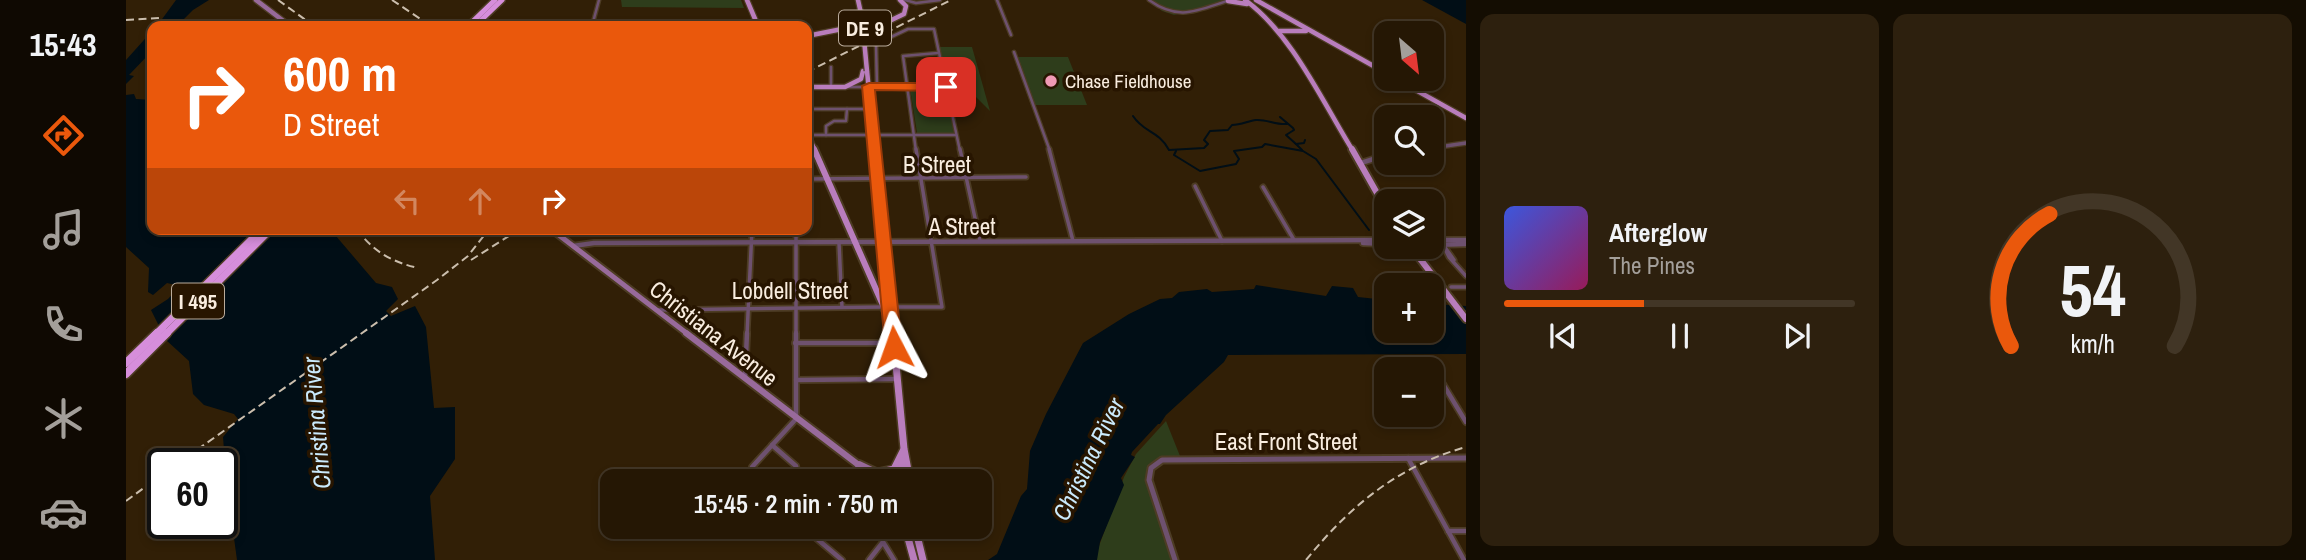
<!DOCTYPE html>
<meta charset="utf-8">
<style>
:root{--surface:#251704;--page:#2d200e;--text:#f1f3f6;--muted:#a39f9a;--line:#423626;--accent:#ea580c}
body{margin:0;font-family:"Archivo Narrow",sans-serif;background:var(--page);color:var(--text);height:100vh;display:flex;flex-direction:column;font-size:26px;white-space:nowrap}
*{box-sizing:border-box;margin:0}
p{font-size:23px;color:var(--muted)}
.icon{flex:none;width:38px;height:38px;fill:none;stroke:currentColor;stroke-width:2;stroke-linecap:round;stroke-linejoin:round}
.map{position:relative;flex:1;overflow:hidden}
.details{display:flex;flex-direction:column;gap:14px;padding:14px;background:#140d02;width:840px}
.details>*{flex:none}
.hud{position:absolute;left:21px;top:21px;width:665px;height:214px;border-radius:14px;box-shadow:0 4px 10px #0003,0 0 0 2px var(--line);background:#ea580c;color:#fff;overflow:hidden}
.needle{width:46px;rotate:152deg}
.controls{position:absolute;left:1248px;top:21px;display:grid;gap:14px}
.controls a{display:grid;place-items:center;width:70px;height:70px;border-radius:14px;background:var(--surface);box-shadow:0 4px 10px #0003,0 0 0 2px var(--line);font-size:35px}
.speed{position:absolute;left:21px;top:448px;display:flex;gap:14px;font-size:35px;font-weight:700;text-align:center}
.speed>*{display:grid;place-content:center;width:91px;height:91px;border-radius:50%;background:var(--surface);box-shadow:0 4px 10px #0003,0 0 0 2px var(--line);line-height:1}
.speed .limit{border:4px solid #111;border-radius:10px;background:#fff;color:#111}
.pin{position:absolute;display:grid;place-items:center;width:60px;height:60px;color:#fff;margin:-30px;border-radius:14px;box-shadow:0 4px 10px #0006}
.me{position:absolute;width:77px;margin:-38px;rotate:356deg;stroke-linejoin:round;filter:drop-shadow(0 0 5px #0008)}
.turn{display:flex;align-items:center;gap:24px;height:147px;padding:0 21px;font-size:32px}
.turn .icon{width:91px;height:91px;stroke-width:2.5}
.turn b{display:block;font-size:49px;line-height:60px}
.lanes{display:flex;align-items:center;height:66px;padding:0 21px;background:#0003;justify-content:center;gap:35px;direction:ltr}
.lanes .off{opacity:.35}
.details .tile{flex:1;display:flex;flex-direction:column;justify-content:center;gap:10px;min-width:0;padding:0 24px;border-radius:14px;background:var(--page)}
.details .dial{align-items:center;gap:0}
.dial svg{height:182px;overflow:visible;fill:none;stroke:var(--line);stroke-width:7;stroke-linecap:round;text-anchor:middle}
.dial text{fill:var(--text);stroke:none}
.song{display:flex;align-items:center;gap:21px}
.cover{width:84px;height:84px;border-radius:10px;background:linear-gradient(135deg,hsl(230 70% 55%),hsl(330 70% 35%))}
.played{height:7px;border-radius:4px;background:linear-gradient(90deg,var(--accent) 40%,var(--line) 40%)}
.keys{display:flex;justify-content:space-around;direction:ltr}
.details .tiles{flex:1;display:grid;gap:14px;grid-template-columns:repeat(2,1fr)}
.trip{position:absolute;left:474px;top:469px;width:392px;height:70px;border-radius:14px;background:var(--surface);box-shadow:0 4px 10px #0003,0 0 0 2px var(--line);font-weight:600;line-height:70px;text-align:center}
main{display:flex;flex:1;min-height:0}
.tab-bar{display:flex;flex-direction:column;width:126px;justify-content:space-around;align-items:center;background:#0f0902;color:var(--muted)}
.tab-bar .icon{width:49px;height:49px}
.tab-bar .current{color:var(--accent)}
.tab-bar b{font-size:32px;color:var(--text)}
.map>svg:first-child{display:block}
.green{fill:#2e3d1b}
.water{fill:#010e16}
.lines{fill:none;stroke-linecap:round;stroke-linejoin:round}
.stream{stroke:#010e16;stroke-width:2}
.minor-far2-casing{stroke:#4d3c24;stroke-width:5}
.minor-far1-casing{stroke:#4d3c24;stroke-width:7}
.minor-casing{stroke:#4d3c24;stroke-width:8}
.tertiary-far2-casing{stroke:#4d3c24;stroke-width:6}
.tertiary-far1-casing{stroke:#4d3c24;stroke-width:8}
.tertiary-casing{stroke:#4d3c24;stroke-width:9}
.secondary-far2-casing{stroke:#4d3c24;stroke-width:7}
.secondary-far1-casing{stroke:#4d3c24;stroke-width:9}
.secondary-casing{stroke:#4d3c24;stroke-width:10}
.primary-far2-casing{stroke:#4d3c24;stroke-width:7}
.primary-far1-casing{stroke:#4d3c24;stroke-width:10}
.primary-casing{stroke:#4d3c24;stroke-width:10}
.motorway-far2-casing{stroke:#4d3c24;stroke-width:8}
.motorway-far1-casing{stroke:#4d3c24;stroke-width:10}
.motorway-casing{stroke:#4d3c24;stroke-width:11}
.minor-far2{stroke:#6e516f;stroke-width:2.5}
.minor-far1{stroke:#6e516f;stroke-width:3.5}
.minor{stroke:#6e516f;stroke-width:4.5}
.tertiary-far2{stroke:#6e516f;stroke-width:3.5}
.tertiary-far1{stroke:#6e516f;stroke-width:4.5}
.tertiary{stroke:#6e516f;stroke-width:5}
.secondary-far2{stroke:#986a9b;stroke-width:4.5}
.secondary-far1{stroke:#986a9b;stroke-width:5}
.secondary{stroke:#986a9b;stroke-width:6}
.primary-far2{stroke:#b97dbd;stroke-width:4.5}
.primary-far1{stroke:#b97dbd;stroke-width:6}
.primary{stroke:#b97dbd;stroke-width:7}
.motorway-far2{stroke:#d68edb;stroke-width:5}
.motorway-far1{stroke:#d68edb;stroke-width:7}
.motorway{stroke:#d68edb;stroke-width:8}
.rail{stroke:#cbbead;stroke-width:2;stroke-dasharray:8 4.5;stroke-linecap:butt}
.primary-bridge-casing{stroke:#4d3c24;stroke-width:7;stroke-linecap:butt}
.primary-bridge{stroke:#b97dbd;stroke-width:4.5}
.route{fill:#ea580c;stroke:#983908;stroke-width:2}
.poi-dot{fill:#f09ab5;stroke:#271500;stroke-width:2.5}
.labels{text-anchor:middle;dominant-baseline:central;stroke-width:7;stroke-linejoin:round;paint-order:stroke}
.far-poi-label{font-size:19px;fill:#f9eddf;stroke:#271500;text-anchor:start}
.shield{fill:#271500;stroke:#baac9c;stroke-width:2}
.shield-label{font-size:21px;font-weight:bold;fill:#f9eddf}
.street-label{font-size:23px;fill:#f9eddf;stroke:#271500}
.water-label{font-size:24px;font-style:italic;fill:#caeafc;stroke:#271500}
</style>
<main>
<nav class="tab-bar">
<b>15:43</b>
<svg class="icon current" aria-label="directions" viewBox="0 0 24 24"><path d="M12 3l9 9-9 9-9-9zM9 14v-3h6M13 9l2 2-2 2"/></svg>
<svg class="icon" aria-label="music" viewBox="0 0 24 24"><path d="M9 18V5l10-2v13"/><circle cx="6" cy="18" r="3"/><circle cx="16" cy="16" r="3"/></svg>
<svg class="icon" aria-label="phone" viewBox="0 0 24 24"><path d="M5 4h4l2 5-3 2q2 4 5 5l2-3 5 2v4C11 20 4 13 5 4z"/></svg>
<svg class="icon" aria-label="climate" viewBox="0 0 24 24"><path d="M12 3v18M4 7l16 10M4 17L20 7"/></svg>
<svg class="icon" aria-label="car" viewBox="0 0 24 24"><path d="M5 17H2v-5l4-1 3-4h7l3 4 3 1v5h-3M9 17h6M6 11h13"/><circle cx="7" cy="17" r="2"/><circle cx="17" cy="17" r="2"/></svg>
</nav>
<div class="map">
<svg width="1340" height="560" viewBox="0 0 1340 560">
<rect width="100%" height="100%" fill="#311f06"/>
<!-- green -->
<g class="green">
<polygon points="495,0 615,0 618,8 496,7"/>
<polygon points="1023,0 1104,0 1048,15 1036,11"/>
<polygon points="813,47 846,47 864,111 835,82 821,82"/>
<polygon points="890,57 942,57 961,105 905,105"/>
<polygon points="784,88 819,88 828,133 791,133"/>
<path d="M1040,421L1054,456C1033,458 1020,457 1021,482L1046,560H968L998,477L1010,454Z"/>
</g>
<!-- water -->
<g class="water">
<polygon points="50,0 83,0 67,10 51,26 31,26"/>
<polygon points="1296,0 1340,0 1340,24"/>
<polygon points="26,31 26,51 3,75 8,76 0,84 0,60"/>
<polygon points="8,94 10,99 26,100 26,229 204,229 250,283 266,287 272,299 260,311 265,316 289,306 300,327 308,408 329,407 329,459 304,496 309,560 111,560 108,538 96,513 100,475 97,437 112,419 108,414 78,405 67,394 63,361 40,340 25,310 42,299 54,286 41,283 27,295 22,292 23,268 0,247 0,95"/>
<polygon points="1130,285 1200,296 1206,286 1227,288 1232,297 1260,300 1260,331 1306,331 1306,304 1340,306 1340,354 1102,355 1098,362 1040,415 1034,424 1032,424 1006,452 1005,455 1009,457 995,478 998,485 974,542 971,560 862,560 871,554 895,496 901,489 904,451 920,414 957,343 1003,314 1034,299 1046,298 1053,292 1081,289 1086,292 1128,289"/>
</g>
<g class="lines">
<!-- stream -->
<g class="stream">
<path d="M1007,116C1018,133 1032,130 1043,150L1078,148L1082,144L1078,140L1084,131L1102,130L1106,125C1115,125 1122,121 1130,120C1140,119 1150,125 1161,124"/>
<polyline points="1154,117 1167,128 1168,130 1160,135 1170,144"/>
<polyline points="1176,150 1170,144 1178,143 1179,140"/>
<polyline points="1050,151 1048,155 1074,171 1110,164 1113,159 1108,151 1136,147 1139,144 1177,151 1190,159 1243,230"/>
</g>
<defs>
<g id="minor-far2">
<polyline points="779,0 790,3 814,0"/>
<polyline points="871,0 885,35"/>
<path d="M1023,0C1053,22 1072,10 1104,0"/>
<polyline points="466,26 473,0"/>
<polyline points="888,52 924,151"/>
<polyline points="705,67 705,86"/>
<polyline points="720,87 820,87"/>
<polyline points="751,87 750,44 782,29 808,29 834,151"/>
<polyline points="681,109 744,109"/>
<polyline points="682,135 830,135"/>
<polyline points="700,135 700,126 708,121 720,121 721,109"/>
<polyline points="790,151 777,56 812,53"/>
</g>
<g id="minor-far1">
<polyline points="834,149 854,241"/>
<polyline points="923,149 947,241"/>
<polyline points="681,179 900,177"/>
<polyline points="1069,186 1096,241"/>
<polyline points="1137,187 1168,240"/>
<polyline points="670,229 670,335"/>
<polyline points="713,243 716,307"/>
<polyline points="1317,245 1323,257 1340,276"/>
<polyline points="1318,246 1328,260"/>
<polyline points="1325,287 1340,287"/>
<polyline points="765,307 816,307 790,149"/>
<polyline points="532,310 757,307"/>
<polyline points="621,335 626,229"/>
</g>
<g id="minor">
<polyline points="669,343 767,343"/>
<polyline points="1306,366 1340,422"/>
<polyline points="619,378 621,333"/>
<polyline points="670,380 771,379"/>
<polyline points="646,445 670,466 672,477 678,481"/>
<polyline points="1282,458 1338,560"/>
<polyline points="627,481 626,467 670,419 670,333"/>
<polyline points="677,527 716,560"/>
<polyline points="1322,531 1340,531"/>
<polyline points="743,560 757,542 768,560"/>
</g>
<polyline id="tertiary-far2" points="1306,148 1340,143"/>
<g id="tertiary-far1">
<polyline points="1235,163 1260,155"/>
<polyline points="1306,240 1340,240"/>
<polyline points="1237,243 1260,244"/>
<polyline points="1306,245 1340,244"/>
<polyline points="447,246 468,243 1260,240"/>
</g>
<polyline id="tertiary" points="1049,560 1023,480 1025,468 1036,460 1340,458"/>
<polyline id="secondary-far2" points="130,0 164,26"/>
<polyline id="secondary-far1" points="425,229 563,335"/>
<g id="secondary">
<polyline points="560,333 730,463 739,473 757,481"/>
<polyline points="733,464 769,481"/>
</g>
<g id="primary-far2">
<polyline points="621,0 632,26"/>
<polyline points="732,0 736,18"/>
<path d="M1119,0C1166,34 1196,101 1227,151"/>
<polyline points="1130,0 1260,73"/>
<polyline points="1102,1 1121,4"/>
<polyline points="1153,31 1180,31"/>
<polyline points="681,36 716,29 751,27 778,14 780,6 774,0"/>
<polyline points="741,71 749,151"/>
<polyline points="1270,79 1340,118"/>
<polyline points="681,87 719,87 735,79 737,71"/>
<polyline points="681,132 689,151"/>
</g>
<g id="primary-far1">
<polyline points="688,149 764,321"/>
<polyline points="749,149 767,335"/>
<polyline points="1226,149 1260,209"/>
<polyline points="1285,247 1340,319"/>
</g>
<g id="primary">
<polyline points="767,333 778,449 784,481"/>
<polyline points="739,473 747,481"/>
<polyline points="750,473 768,469 777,451"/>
<polyline points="775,481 776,461"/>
<polyline points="779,527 788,560"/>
<polyline points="789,527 797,560"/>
</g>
<g id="motorway-far2">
<polyline points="342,26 369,0"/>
<polyline points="349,26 376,0"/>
</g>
<g id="motorway-far1">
<polyline points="29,335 136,229"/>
<polyline points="39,335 145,229"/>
</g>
<g id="motorway">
<polyline points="0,363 31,333"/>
<polyline points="0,374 41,333"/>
</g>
</defs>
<!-- minor-far2 casing -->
<use href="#minor-far2" class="minor-far2-casing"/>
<!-- minor-far1 casing -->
<use href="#minor-far1" class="minor-far1-casing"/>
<!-- minor casing -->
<use href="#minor" class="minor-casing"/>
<!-- tertiary-far2 casing -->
<use href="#tertiary-far2" class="tertiary-far2-casing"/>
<!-- tertiary-far1 casing -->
<use href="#tertiary-far1" class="tertiary-far1-casing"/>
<!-- tertiary casing -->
<use href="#tertiary" class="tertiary-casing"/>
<!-- secondary-far2 casing -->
<use href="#secondary-far2" class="secondary-far2-casing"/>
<!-- secondary-far1 casing -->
<use href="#secondary-far1" class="secondary-far1-casing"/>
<!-- secondary casing -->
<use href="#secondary" class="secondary-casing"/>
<!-- primary-far2 casing -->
<use href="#primary-far2" class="primary-far2-casing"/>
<!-- primary-far1 casing -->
<use href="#primary-far1" class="primary-far1-casing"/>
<!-- primary casing -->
<use href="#primary" class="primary-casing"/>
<!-- motorway-far2 casing -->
<use href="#motorway-far2" class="motorway-far2-casing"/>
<!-- motorway-far1 casing -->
<use href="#motorway-far1" class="motorway-far1-casing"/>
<!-- motorway casing -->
<use href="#motorway" class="motorway-casing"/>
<!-- minor-far2 -->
<use href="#minor-far2" class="minor-far2"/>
<!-- minor-far1 -->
<use href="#minor-far1" class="minor-far1"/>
<!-- minor -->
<use href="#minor" class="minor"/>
<!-- tertiary-far2 -->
<use href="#tertiary-far2" class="tertiary-far2"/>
<!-- tertiary-far1 -->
<use href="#tertiary-far1" class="tertiary-far1"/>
<!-- tertiary -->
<use href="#tertiary" class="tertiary"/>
<!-- secondary-far2 -->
<use href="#secondary-far2" class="secondary-far2"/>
<!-- secondary-far1 -->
<use href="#secondary-far1" class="secondary-far1"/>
<!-- secondary -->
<use href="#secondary" class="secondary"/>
<!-- primary-far2 -->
<use href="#primary-far2" class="primary-far2"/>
<!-- primary-far1 -->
<use href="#primary-far1" class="primary-far1"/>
<!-- primary -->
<use href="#primary" class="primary"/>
<!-- motorway-far2 -->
<use href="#motorway-far2" class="motorway-far2"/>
<!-- motorway-far1 -->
<use href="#motorway-far1" class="motorway-far1"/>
<!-- motorway -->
<use href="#motorway" class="motorway"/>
<!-- rail -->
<g class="rail">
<polyline points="152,0 188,26"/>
<polyline points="266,0 305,26"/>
<polyline points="0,20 34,18"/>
<polyline points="681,72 825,0"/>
<path d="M231,229C246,251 266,262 292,268"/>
<polyline points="345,260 394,229"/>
<polyline points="51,464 311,280 342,256 363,229"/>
<polyline points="0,501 37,474"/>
<path d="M1180,560C1224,506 1272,466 1340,447"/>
</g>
<defs>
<polyline id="primary-bridge" points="736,18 741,71"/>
</defs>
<!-- primary-bridge casing -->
<use href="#primary-bridge" class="primary-bridge-casing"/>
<!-- primary-bridge -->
<use href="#primary-bridge" class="primary-bridge"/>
</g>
<!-- route -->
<polygon class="route" points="743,83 820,83 826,87 820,91 749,90 776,347 774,352 768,354 762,352 759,347 736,86"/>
<!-- markers -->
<circle class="poi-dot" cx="925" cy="81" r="7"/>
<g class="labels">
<!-- far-poi labels -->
<g class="far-poi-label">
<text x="939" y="81">Chase Fieldhouse</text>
</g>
<!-- shield labels -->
<g class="shield">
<rect x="713" y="10.5" width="52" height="35" rx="5"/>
<rect x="46" y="283.5" width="52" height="35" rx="5"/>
</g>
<g class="shield-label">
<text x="739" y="28">DE 9</text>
<text x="72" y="301">I 495</text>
</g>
<!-- street labels -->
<g class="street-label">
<text x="811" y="164">B Street</text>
<text x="836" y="226">A Street</text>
<text x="664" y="290">Lobdell Street</text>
<text transform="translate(588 333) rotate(38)">Christiana Avenue</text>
<text x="1160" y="441">East Front Street</text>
</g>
<!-- water labels -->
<g class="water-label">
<text transform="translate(190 423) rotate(-95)">Christina River</text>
<text transform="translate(962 459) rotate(-64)">Christina River</text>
</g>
</g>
</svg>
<div class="controls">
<a><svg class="needle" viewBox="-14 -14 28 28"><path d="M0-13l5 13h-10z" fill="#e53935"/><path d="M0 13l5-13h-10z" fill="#a39f9a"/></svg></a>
<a><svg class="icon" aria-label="search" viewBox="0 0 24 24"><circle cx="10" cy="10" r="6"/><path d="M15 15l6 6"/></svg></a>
<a><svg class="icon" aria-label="layers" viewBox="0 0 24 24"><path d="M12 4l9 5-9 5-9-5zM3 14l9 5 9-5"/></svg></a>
<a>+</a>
<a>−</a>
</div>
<div class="speed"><div class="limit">60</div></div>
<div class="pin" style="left:820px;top:87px;background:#d93025"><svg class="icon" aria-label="arrive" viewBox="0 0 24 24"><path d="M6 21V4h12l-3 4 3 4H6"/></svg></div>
<svg class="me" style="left:768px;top:347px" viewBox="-20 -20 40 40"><path d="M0-17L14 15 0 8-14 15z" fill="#ea580c" stroke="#fff" stroke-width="4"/></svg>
<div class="trip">15:45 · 2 min · 750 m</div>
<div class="hud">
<div class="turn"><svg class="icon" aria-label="right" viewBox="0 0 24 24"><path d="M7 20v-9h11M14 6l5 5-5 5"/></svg><div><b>600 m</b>D Street</div></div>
<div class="lanes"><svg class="icon off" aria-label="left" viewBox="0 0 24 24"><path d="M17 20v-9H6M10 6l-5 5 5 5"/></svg><svg class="icon off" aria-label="ahead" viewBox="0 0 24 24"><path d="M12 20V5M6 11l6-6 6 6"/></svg><svg class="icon" aria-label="right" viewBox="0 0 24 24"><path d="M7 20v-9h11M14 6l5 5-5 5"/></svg></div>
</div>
</div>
<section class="details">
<div class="tiles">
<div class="tile">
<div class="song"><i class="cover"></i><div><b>Afterglow</b><p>The Pines</p></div></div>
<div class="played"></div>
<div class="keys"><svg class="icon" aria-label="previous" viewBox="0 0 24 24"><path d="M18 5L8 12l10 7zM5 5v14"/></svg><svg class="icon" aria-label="pause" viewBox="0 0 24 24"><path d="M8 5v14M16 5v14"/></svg><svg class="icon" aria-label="next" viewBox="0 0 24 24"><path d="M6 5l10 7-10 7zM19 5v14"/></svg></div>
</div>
<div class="tile dial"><svg viewBox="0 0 100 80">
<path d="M14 69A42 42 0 1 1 86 69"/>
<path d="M14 69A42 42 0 0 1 31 11" stroke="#ea580c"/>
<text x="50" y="56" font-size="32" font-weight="700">54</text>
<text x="50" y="72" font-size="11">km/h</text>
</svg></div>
</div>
</section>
</main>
